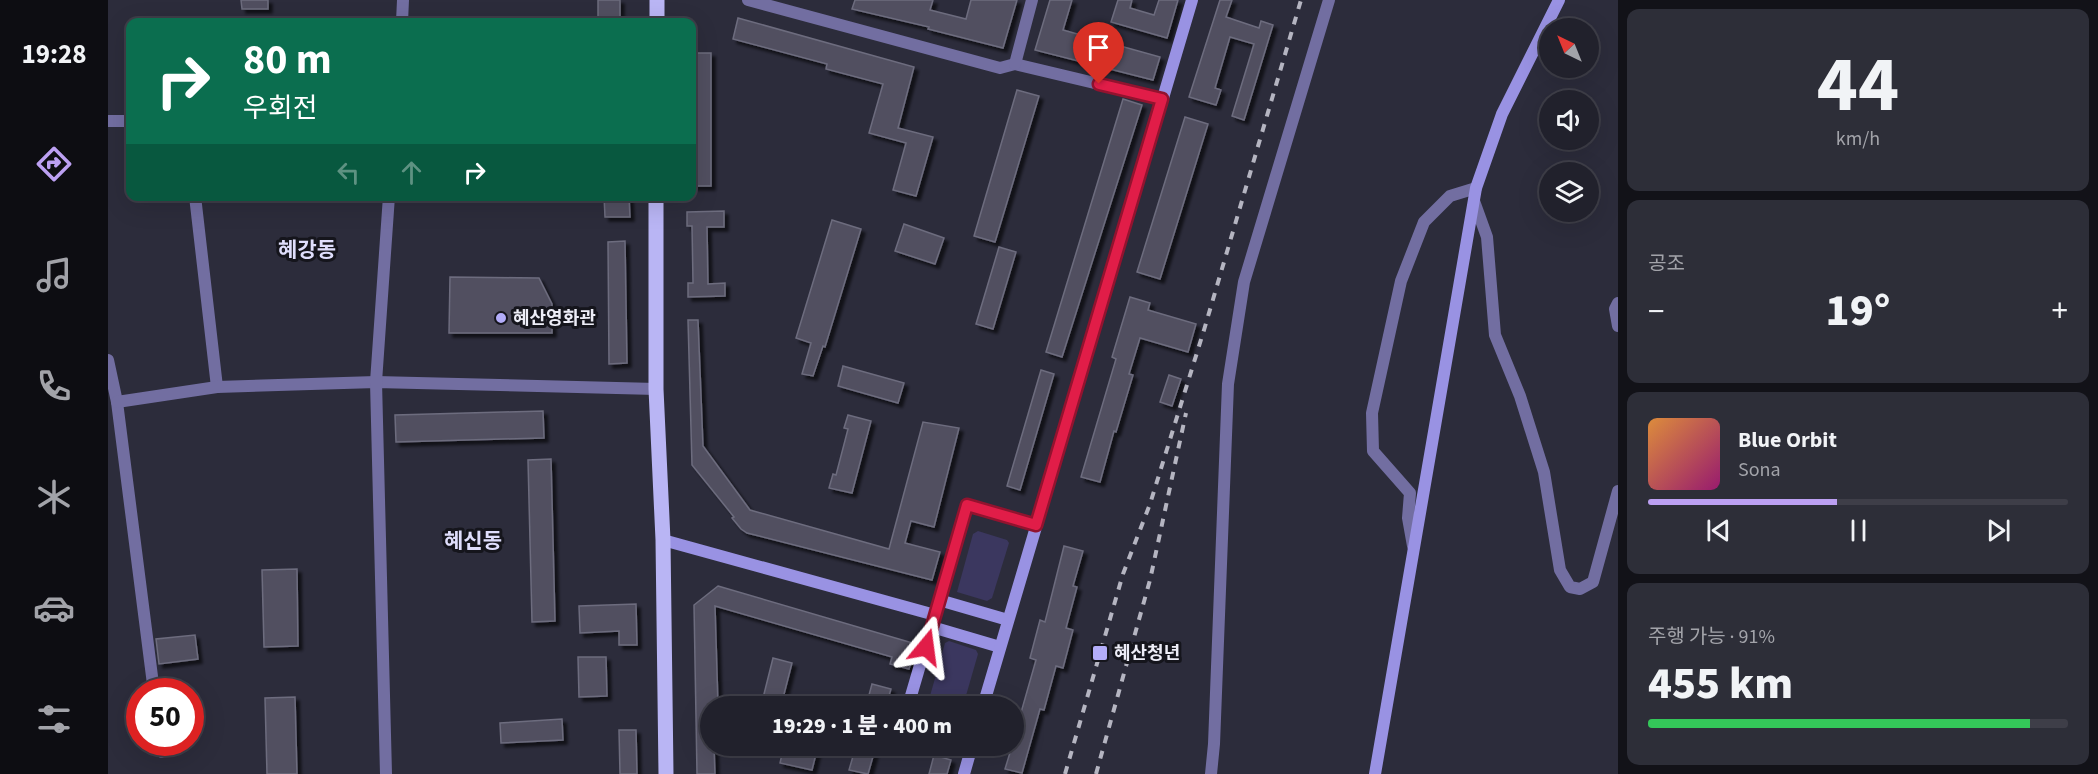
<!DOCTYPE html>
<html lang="ko">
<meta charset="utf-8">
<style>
:root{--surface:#21212c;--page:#2d2e38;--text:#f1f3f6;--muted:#a2a3a9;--line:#3e3e48;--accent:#bca0f2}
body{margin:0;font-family:"Source Sans 3","Noto Sans KR",sans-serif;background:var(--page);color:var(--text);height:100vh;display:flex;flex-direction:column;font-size:22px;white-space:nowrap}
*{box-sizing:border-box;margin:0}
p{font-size:20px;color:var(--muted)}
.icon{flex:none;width:33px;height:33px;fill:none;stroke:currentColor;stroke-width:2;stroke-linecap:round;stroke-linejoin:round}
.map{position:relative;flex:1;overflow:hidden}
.sheet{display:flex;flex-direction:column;gap:9px;padding:9px;background:#121218;width:480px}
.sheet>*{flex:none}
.hud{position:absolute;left:18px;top:18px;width:570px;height:183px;border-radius:12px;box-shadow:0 6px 24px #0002,0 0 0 2px var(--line);background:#0b6e4f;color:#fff;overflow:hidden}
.needle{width:39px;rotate:317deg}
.fabs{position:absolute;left:1431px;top:18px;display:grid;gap:12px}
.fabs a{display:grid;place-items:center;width:60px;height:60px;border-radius:50%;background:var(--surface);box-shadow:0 6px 24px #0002,0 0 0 2px var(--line);font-size:30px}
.speed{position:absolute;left:18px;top:678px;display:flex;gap:12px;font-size:30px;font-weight:700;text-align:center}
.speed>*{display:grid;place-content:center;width:78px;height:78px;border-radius:50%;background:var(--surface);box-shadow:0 6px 24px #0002,0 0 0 2px var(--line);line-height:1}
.speed .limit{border:9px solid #d22;background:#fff;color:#111}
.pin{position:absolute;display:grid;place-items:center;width:51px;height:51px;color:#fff;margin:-62px -26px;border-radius:50% 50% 50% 0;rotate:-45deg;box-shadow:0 0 6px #0007}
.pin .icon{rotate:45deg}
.me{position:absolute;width:66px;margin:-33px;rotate:16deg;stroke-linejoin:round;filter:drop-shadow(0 0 4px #0008)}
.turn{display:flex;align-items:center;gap:21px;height:126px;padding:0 18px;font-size:27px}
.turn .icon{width:78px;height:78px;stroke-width:2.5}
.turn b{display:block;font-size:42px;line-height:51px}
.lanes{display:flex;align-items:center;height:57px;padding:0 18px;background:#0003;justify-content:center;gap:30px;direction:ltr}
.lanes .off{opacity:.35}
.big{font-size:45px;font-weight:800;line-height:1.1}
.sheet .card{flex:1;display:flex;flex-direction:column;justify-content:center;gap:9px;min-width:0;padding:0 21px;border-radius:12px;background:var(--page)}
.sheet .dial{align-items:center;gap:0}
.dial b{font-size:78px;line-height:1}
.song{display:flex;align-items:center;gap:18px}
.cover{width:72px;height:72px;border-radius:9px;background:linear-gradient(135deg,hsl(30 70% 55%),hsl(320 70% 35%))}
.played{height:6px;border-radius:3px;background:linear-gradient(90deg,var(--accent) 45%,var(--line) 45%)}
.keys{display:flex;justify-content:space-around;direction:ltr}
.heat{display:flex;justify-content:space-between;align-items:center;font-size:33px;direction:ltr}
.charge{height:9px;border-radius:4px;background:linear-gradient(90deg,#34c759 91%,var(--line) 0)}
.trip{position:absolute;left:592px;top:696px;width:324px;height:60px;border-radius:30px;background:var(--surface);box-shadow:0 6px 24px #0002,0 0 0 2px var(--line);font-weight:800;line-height:60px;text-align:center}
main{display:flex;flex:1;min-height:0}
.menu{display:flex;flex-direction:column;width:108px;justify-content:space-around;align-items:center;background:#0d0d12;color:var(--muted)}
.menu .icon{width:42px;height:42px}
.menu .current{color:var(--accent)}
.menu b{font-size:27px;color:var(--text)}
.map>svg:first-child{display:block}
.green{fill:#3b375f}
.building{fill:#515061;stroke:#6d6c7e;stroke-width:1.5;filter:url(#shadow)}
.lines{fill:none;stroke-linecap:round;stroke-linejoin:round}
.minor{stroke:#726ea1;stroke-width:12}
.tertiary{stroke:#726ea1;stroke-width:12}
.secondary{stroke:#9992e3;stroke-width:12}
.primary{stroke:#b9b5f4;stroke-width:15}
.rail{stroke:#b5b5c1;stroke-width:4;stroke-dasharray:8 8;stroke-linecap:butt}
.route-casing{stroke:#92132f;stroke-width:15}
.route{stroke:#e11d48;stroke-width:10}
.poi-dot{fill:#b3adf9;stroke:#15151c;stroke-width:2}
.labels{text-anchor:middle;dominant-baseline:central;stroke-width:6;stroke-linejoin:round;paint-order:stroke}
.poi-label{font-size:18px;font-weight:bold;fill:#ededf7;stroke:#15151c;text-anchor:start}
.quarter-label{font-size:21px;font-weight:bold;fill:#dfdefc;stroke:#15151c}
</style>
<main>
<nav class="menu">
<b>19:28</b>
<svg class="icon current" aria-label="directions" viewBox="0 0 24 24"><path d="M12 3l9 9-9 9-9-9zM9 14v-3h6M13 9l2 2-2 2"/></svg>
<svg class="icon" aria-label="music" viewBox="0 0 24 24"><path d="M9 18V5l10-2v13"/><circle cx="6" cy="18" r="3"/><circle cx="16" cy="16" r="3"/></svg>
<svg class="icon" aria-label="phone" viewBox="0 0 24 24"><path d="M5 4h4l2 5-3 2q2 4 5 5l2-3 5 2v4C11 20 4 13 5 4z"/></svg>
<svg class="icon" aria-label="climate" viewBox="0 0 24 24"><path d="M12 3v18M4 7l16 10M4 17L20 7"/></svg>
<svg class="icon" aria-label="car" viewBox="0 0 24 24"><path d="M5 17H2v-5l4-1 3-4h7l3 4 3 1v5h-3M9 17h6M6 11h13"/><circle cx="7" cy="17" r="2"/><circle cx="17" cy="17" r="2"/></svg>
<svg class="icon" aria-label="filters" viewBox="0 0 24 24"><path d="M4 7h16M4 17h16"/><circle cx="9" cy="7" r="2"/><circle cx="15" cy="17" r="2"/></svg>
</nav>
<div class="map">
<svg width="1510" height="774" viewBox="0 0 1510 774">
<defs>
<filter id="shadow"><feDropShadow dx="4" dy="4" stdDeviation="1.5" flood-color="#0009"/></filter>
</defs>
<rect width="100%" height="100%" fill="#2c2c3b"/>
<!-- green -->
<g class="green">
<polygon points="870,531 899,540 901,543 884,598 879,601 849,592 865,534"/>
<polygon points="841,641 868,650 870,654 855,706 823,706 820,703 837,643"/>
</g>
<!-- building -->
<g class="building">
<polygon points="133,0 160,0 160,9 134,9"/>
<rect x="490" y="0" width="22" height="22"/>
<polygon points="747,0 825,0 822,10 858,19 863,0 909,0 895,48 820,29 821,27 744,9"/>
<polygon points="942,0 964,0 955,30 1052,57 1045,80 927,50"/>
<polygon points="1010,0 1024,0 1022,8 1046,15 1051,0 1070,0 1059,38 1003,22"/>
<polygon points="1112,0 1124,0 1118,17 1151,28 1153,21 1165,25 1136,120 1124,116 1146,44 1122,37 1107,88 1113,90 1108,105 1081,97"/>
<polygon points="630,18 806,67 790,128 825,137 808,196 785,190 798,143 761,133 775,84 718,69 719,64 625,39"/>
<rect x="584" y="53" width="19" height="133"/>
<polygon points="909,90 931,96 887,242 866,236"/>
<polygon points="1015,99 1034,105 954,357 938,352"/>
<polygon points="1077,117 1100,124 1052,279 1029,272"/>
<polygon points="496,196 521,196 522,217 497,217"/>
<polygon points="616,211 616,227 599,227 600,284 617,283 617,296 580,297 580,283 585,283 584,226 579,226 579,212"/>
<polygon points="724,220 753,229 717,347 715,346 705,376 694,374 703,343 688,338"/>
<polygon points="796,224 836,238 827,264 787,251"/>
<polygon points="517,241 519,363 501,364 500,242"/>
<polygon points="891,247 908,252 885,329 868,324"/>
<polygon points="342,277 431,278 444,304 444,333 341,333"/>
<polygon points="1022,297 1042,303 1040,310 1088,324 1080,352 1032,338 1021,374 1025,375 1008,432 1006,431 992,482 973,477 1008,359 1004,357"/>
<polygon points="580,320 590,320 595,446 642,510 781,549 815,422 851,428 826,527 803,521 797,543 832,552 824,580 639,533 633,529 624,518 626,517 584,465"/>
<polygon points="735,366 796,383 790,403 730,386"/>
<polygon points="933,370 946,374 912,490 899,486"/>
<polygon points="1061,375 1073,379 1064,406 1052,402"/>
<polygon points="435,411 436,438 288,442 287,415"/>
<polygon points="740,415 763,421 744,493 721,488 725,474 728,475 740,429 736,428"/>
<polygon points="443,459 447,621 424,622 420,460"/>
<polygon points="956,546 975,551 965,586 969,587 958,628 965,630 955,668 948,666 936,710 932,709 914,773 897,769 904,746 906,746 906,737 928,660 922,658 932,620 937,622"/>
<polygon points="189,569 190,646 156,647 154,570"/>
<polygon points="610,586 808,644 801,669 782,664 784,657 607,606 610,705 603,705 603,746 606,746 607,774 589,774 586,605"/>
<polygon points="528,604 529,645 511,645 511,631 472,633 471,606"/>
<polygon points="87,635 90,659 51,664 48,639"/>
<polygon points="470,657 498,657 499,696 471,697"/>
<polygon points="665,658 684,663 673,706 653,706"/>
<polygon points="764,684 783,689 778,706 758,706"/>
<polygon points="187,697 189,774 159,774 157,698"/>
<polygon points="454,719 455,740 393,743 392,723"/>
<polygon points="511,730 528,730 529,774 512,774"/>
<polygon points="676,746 710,746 704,770 672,763"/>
<polygon points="748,746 768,746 760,774 741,770"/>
<polygon points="826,755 843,760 839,774 821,774"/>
</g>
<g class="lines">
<!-- minor -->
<g class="minor">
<polyline points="294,22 295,0"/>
<polyline points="0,121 22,121"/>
<polyline points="87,196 109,387"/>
<polyline points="1366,201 1379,237 1387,335 1412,396 1436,472 1452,570 1462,587 1472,589 1485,582 1510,491"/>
<polyline points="1510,303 1507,309 1510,326"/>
<polyline points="0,360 9,402 46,692"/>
<polyline points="9,402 109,387 268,382 548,389"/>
<polyline points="1305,546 1300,518 1302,493 1265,451 1264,413 1293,281 1316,222 1342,196 1368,188"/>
<polyline points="53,742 54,752"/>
<polyline points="278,774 268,382 281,196"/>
<polyline points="1103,774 1106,744 1120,384 1136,282 1221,0"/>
</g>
<!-- tertiary -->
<g class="tertiary">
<polyline points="640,0 892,68 907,64 1054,99"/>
<polyline points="907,64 924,0"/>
</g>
<!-- secondary -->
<g class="secondary">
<polyline points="555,540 827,615"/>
<polyline points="831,600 900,620"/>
<polyline points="824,627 892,647"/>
<polyline points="800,706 859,505 928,525"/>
<polyline points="875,706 1084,0"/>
<polyline points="856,774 864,746"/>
<polyline points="1267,774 1368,188 1394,114 1451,0"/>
</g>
<!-- primary -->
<g class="primary">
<polyline points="549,22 549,0"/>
<polyline points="548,196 548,389 555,540 558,774"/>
</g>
<!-- rail -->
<g class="rail">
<polyline points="957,774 1015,574 1042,504 1096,330 1193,0"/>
<polyline points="988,774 1042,580 1078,413"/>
</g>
</g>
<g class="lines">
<defs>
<polyline id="route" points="818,647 859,505 928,525 1054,99 991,84"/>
</defs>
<!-- route casing -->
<use href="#route" class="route-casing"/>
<!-- route -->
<use href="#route" class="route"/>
</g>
<!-- markers -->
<g class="poi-dot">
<circle cx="393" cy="318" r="6"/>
<rect x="984" y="645" width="16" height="16" rx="3"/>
</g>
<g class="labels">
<!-- poi labels -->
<g class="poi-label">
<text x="405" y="318">혜산영화관</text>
<text x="1006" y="653">혜산청년</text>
</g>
<!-- quarter labels -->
<g class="quarter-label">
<text x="199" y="250">혜강동</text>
<text x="365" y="541">혜신동</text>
</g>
</g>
</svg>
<div class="fabs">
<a><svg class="needle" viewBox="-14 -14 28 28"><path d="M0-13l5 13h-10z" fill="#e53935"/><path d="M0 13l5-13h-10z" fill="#a2a3a9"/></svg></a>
<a><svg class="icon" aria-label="sound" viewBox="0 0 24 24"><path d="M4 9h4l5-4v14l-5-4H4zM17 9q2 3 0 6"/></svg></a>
<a><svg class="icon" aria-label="layers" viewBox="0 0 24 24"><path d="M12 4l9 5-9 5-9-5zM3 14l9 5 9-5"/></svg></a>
</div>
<div class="speed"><div class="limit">50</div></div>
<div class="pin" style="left:991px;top:84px;background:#d93025"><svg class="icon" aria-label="arrive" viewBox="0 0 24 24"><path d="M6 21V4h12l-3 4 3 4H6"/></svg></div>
<svg class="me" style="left:818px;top:647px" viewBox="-20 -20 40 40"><path d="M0-17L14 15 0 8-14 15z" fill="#e11d48" stroke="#fff" stroke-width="4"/></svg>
<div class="trip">19:29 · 1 분 · 400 m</div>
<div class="hud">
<div class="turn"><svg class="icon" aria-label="right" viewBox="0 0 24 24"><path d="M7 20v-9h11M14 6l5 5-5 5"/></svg><div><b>80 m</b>우회전</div></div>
<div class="lanes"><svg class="icon off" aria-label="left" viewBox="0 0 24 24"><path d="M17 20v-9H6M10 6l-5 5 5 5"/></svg><svg class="icon off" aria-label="ahead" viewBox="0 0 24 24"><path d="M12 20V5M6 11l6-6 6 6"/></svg><svg class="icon" aria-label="right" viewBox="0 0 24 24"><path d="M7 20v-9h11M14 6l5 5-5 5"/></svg></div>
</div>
</div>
<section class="sheet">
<div class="card dial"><b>44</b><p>km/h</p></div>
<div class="card"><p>공조</p>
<div class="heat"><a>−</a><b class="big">19°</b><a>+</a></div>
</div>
<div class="card">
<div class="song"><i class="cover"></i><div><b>Blue Orbit</b><p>Sona</p></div></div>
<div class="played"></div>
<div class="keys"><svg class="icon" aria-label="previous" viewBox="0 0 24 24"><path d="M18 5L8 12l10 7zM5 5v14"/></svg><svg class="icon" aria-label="pause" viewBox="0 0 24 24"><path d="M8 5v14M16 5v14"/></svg><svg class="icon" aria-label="next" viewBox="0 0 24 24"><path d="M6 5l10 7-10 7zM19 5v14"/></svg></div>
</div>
<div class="card"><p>주행 가능 · 91%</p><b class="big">455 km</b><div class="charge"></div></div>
</section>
</main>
